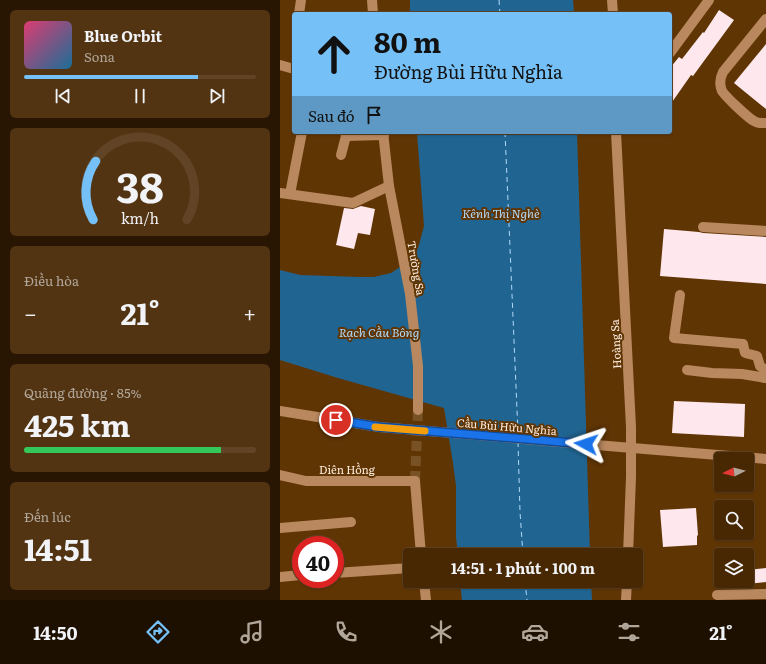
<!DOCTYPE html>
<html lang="vi">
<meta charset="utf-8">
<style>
:root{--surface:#482803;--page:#523412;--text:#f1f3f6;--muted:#b1a69a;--line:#604425;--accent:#75c0f6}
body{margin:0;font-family:Literata,serif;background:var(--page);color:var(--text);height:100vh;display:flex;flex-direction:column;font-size:15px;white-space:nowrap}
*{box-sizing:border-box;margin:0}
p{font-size:13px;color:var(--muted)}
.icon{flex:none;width:22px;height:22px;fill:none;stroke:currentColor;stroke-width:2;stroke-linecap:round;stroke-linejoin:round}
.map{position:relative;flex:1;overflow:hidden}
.drawer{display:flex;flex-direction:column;gap:10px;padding:10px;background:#281602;width:280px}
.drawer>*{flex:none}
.banner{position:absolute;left:12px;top:12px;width:380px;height:122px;border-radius:4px;box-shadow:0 1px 3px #0004,0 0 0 1px var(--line);background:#75c0f6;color:#111;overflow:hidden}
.needle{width:26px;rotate:264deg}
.fabs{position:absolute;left:434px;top:452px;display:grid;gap:8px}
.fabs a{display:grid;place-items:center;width:40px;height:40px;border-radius:4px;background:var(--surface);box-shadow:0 1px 3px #0004,0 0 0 1px var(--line);font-size:20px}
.speed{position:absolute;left:12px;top:536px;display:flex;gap:8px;font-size:20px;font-weight:700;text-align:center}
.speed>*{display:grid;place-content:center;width:52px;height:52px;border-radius:50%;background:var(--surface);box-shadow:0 1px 3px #0004,0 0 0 1px var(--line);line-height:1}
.speed .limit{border:6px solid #d22;background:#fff;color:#111}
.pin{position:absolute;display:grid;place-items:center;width:34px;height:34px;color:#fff;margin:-17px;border:2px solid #fff;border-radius:50%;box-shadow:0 1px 4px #0007}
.me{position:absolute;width:44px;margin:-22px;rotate:275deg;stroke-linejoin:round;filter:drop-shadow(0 0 3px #0008)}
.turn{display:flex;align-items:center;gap:14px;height:84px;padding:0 16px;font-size:18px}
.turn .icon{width:52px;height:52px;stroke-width:2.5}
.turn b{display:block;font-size:28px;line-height:34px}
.then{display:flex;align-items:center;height:38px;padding:0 16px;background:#0003;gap:8px;font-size:15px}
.big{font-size:30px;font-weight:700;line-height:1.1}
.drawer .tile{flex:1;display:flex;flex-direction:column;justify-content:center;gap:6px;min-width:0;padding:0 14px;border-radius:6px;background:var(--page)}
.drawer .dial{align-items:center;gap:0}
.dial svg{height:104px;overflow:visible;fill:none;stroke:var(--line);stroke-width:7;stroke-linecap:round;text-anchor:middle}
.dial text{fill:var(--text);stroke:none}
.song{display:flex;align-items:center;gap:12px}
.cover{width:48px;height:48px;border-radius:6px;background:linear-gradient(135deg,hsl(340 70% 55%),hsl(200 70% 35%))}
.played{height:4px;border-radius:2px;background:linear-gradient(90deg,var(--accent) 75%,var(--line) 75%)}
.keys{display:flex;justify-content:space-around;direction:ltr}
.heat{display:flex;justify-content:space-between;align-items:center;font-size:22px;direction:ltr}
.charge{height:6px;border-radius:3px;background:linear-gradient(90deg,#34c759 85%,var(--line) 0)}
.trip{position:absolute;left:123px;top:548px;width:240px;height:40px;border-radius:4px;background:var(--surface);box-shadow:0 1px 3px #0004,0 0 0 1px var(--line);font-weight:700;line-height:40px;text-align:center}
.tabs{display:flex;height:64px;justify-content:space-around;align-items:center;background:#1d1001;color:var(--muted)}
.tabs .icon{width:28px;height:28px}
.tabs .on{color:var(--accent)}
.tabs b{font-size:18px;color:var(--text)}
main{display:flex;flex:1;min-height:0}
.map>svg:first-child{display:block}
.water{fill:#206592}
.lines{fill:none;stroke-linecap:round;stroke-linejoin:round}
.ferry{stroke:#b1d9f9;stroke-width:1;stroke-dasharray:5 4;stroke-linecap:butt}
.building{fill:#fee8ed}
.minor-tunnel{stroke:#785125;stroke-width:10;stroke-dasharray:10 5;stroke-linecap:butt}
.minor{stroke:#b9885e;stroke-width:10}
.minor-bridge{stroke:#b9885e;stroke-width:10}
.route-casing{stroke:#114b97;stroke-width:10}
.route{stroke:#1a73e8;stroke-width:7}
.slow{stroke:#f59e0b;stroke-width:7}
.labels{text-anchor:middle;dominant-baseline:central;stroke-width:4;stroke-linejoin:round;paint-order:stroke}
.street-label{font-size:11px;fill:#fdeddf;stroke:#603504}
.water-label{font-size:12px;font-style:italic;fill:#b1d9f9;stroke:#603504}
</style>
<main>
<section class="drawer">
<div class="tile">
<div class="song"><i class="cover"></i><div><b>Blue Orbit</b><p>Sona</p></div></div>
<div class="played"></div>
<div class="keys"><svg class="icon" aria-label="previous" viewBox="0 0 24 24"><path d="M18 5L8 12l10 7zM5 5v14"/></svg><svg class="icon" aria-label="pause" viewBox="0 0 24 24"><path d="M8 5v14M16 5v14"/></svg><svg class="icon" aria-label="next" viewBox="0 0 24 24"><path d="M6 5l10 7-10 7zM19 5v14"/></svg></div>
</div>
<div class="tile dial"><svg viewBox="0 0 100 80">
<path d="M14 69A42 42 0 1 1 86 69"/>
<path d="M14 69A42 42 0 0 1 16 24" stroke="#75c0f6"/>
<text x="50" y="56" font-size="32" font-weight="700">38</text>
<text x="50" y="72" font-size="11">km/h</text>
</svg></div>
<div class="tile"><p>Điều hòa</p>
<div class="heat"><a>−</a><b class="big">21°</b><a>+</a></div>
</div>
<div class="tile"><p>Quãng đường · 85%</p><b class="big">425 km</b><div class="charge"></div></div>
<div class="tile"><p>Đến lúc</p><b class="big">14:51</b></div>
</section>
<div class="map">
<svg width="486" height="600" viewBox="0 0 486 600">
<rect width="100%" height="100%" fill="#603504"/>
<!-- water -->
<g class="water">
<polygon points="130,0 293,0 294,14 130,14"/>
<polygon points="137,132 297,132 310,555 178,555 176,537 176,486 173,463 164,408 58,378 0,360 0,270 20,275 80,277 94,277 111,273 129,261 135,255 139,245 144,226"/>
<polygon points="180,581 311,581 312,600 182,600"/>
</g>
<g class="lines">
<!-- ferry -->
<g class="ferry">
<polyline points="219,0 220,14"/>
<polyline points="225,132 238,433"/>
<polyline points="238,442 240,512 243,555"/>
<polyline points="245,581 247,600"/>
</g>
</g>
<!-- building -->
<g class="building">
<polygon points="439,10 454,20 413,76 411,75 390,105 390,68 399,57 402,59 423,32 424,33"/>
<polygon points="486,44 486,109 454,83"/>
<polygon points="81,206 95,209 90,235 78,233 74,249 56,245 64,208 73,209"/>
<polygon points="384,229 419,232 423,233 486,237 486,284 380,276"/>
<polygon points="394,401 465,404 464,437 392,433"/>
<polygon points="416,508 418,535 417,536 417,545 383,547 380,510"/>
<polygon points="486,568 486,582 467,584 467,570"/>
</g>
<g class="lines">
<!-- minor-tunnel -->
<polyline class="minor-tunnel" points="135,481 138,410"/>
<!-- minor -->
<g class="minor">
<polyline points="92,0 93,14"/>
<polyline points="332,0 333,14"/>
<polyline points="19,14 21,0"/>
<path d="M486,19L443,72C440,78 439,84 442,91C445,96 468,118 474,121C478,124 482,123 486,123"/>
<polyline points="390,53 429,0"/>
<polyline points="0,65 14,69"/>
<polyline points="65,132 66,136 104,135"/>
<polyline points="103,132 109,186 130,294 138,366 138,410"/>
<polyline points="336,132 351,427 351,477 348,555"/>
<polyline points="61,155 66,136"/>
<polyline points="0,193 73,203 109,186"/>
<polyline points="10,194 22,132"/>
<polyline points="423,227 486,231"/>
<polyline points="400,295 394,338 463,344 465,353 477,356 480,366 484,369 484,378"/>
<polyline points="407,370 432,373 462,374 486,378"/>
<polyline points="0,411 99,427"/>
<polyline points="401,452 486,459"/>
<polyline points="0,475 26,481 135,481 141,555"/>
<polyline points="0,528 71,522"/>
<polyline points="55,573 130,568"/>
<polyline points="0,577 21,575"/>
<polyline points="144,581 146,600"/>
<polyline points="437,595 486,594"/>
<polyline points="346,600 347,581"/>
</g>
<!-- minor-bridge -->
<polyline class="minor-bridge" points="99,427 401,452"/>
</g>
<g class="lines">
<defs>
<polyline id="route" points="56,420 99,427 306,444"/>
</defs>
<!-- route casing -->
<use href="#route" class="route-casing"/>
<!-- route -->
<use href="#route" class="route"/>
<!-- slow -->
<polyline class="slow" points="95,427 145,431"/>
</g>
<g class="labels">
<!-- street labels -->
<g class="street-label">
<text transform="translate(137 268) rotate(80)">Trường Sa</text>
<text transform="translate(335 344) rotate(-93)">Hoàng Sa</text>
<text transform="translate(227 426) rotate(5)">Cầu Bùi Hữu Nghĩa</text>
<text x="67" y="469">Diên Hồng</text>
</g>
<!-- water labels -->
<g class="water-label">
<text x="221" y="213">Kênh Thị Nghè</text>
<text x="99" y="332">Rạch Cầu Bông</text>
</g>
</g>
</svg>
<div class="fabs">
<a><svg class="needle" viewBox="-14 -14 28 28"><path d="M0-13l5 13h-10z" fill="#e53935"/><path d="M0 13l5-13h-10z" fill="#b1a69a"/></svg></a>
<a><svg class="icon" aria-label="search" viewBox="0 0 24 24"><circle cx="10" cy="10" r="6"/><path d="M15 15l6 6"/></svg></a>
<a><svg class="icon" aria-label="layers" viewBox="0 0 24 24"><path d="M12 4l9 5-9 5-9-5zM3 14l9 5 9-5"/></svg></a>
</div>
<div class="speed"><div class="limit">40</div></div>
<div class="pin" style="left:56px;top:420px;background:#d93025"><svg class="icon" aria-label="arrive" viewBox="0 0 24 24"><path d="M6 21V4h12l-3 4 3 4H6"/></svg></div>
<svg class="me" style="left:306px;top:444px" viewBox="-20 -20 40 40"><path d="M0-17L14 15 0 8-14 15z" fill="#1a73e8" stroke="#fff" stroke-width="4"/></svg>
<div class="trip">14:51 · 1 phút · 100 m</div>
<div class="banner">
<div class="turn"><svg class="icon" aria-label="ahead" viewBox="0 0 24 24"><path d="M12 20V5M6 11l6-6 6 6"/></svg><div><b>80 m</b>Đường Bùi Hữu Nghĩa</div></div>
<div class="then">Sau đó<svg class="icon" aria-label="arrive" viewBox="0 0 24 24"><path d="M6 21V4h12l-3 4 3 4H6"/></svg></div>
</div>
</div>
</main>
<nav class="tabs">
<b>14:50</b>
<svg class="icon on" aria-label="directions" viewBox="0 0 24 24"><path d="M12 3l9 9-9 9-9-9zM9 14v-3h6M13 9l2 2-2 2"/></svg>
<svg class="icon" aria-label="music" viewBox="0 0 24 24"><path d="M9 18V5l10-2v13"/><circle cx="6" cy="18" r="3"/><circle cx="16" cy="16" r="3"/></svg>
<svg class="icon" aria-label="phone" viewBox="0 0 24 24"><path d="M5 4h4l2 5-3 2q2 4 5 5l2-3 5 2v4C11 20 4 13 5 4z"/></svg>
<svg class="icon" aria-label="climate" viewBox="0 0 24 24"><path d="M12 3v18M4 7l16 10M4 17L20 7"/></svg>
<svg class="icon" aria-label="car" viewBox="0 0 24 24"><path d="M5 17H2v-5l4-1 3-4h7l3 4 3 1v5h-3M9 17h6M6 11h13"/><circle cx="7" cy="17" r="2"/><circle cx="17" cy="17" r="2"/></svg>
<svg class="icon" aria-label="filters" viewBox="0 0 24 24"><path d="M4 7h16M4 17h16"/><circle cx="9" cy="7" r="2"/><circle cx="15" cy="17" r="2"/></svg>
<b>21°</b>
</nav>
